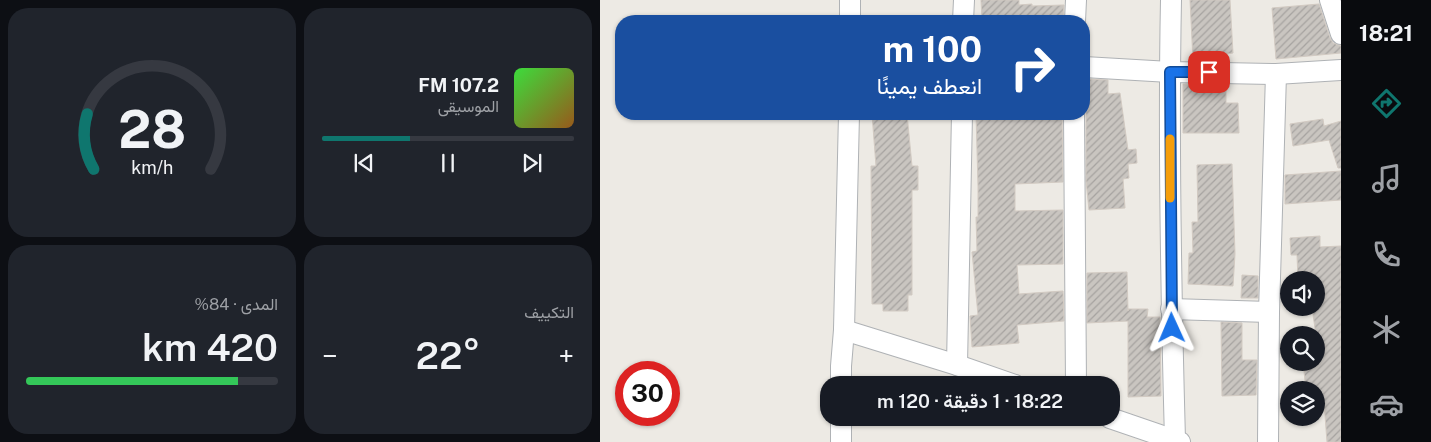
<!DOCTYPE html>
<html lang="ar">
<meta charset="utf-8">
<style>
:root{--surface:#171b24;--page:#20242c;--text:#f1f3f6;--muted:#9ea1a6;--line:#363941;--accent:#0f766e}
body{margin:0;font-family:"Public Sans",Vazirmatn,sans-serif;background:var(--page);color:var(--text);direction:rtl;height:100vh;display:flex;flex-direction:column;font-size:19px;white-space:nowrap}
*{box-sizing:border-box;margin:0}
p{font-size:16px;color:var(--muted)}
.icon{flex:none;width:28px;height:28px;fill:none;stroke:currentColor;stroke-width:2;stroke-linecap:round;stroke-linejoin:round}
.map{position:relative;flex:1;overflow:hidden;direction:ltr}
.details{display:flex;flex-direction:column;gap:8px;padding:8px;background:#0d0f14;width:600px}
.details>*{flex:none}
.hud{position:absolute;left:15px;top:15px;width:475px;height:105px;border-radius:20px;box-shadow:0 1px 4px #0004;direction:rtl;background:#1a4fa0;color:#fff;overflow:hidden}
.tools{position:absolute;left:680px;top:271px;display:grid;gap:10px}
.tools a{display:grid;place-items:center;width:45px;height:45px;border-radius:50%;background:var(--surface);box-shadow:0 1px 4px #0004;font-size:25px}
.speed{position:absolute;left:15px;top:361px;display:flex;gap:10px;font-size:25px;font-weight:700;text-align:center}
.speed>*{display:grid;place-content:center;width:65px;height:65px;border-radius:50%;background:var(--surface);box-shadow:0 1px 4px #0004;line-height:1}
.speed .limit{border:8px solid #d22;background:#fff;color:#111}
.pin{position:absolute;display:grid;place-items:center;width:42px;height:42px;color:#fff;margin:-21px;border-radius:10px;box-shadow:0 2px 8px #0006}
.me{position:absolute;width:55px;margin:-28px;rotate:359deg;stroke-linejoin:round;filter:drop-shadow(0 0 4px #0008)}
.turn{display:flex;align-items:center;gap:18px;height:105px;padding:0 25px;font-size:22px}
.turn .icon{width:65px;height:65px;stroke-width:2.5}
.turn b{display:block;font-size:35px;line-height:42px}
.big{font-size:38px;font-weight:600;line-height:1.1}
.details .widget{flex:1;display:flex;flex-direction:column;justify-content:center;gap:8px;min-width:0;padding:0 18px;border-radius:20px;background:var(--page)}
.details .dial{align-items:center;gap:0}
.dial svg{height:130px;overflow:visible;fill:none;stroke:var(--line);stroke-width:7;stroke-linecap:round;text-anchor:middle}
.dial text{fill:var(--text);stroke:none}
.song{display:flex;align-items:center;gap:15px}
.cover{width:60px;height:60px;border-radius:8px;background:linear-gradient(135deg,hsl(120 70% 55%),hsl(30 70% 35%))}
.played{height:5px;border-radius:2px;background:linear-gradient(90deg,var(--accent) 35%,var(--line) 35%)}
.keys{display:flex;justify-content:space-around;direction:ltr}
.heat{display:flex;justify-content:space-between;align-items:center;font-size:28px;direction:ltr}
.charge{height:8px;border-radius:4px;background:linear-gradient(90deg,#34c759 84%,var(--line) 0)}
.details .tiles{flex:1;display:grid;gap:8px;grid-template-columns:repeat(2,1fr)}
.trip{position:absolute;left:220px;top:376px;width:300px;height:50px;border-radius:20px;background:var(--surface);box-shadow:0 1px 4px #0004;font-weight:600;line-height:50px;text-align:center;direction:rtl}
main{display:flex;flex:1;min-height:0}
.dock{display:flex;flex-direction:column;width:90px;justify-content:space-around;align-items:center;background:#090b0e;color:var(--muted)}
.dock .icon{width:35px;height:35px}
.dock .selected{color:var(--accent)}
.dock b{font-size:22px;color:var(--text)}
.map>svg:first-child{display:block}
.building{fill:url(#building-hatch);stroke:#d2cac2}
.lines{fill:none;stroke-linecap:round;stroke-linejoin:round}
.minor-casing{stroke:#afb2b5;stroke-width:22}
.minor{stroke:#fff;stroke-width:20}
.route-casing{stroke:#114b97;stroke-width:12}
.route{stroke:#1a73e8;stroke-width:9}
.slow{stroke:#f59e0b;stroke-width:9}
</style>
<main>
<nav class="dock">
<b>18:21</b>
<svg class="icon selected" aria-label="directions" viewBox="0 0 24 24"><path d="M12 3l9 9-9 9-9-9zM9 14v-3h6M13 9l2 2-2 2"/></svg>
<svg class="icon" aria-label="music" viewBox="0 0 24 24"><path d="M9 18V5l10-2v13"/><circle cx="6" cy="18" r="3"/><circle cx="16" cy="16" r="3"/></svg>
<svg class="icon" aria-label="phone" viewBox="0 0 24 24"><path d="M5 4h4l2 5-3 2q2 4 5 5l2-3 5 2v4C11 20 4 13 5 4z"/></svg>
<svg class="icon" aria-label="climate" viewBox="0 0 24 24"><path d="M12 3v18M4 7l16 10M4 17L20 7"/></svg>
<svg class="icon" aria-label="car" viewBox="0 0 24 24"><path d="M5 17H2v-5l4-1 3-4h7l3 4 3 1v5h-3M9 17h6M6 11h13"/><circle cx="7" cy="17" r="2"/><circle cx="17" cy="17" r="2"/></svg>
</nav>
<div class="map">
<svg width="741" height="442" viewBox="0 0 741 442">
<defs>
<pattern id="building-hatch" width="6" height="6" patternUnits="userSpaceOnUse" patternTransform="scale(1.25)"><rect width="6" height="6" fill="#c9c5c0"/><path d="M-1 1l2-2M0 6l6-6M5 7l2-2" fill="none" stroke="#a6a3a0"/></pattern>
</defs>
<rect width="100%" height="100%" fill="#edeae4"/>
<!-- building -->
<g class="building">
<polygon points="381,0 419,0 419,5 432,4 432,6 464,5 463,21 382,21"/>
<polygon points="590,0 630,0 633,53 626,54 626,61 593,61"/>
<polygon points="719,4 730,38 733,43 741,46 741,53 676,59 672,8"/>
<polygon points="484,79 508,80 508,94 520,93 528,150 536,149 537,163 528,164 529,178 523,179 525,208 489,210 486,181 486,114 484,107"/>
<polygon points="583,84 626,85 626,103 638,103 639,133 583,133"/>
<polygon points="272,114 307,114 312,166 318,166 318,190 312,190 312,295 308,295 308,311 283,311 283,304 272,304 271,166 276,166"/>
<polygon points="376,114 462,114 463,182 415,184 415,211 463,210 463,264 417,265 419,294 463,291 464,321 417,325 419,343 372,347 370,316 378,315 372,252 377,251 376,217 378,217 378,186"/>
<polygon points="723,119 724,126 741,121 741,168 738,168 729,140 693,146 690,124"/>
<polygon points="632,164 635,254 633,286 588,284 589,253 593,253 592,222 598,222 597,165"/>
<polygon points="741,171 741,200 685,204 685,175"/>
<polygon points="720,236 720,247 741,246 741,442 727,442 724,402 716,402 716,390 706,390 703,362 716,362 716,335 712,308 716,308 716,280 698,280 697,255 691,255 690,238"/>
<polygon points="527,272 528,311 528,309 548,309 547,317 560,317 561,396 528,397 528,321 487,323 487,273"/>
<polygon points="642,275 658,276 658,298 641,298"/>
<polygon points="621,322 642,323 642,360 657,360 656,395 622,396"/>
</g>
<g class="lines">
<defs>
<g id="minor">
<path d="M571,0C568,147 571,293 575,440"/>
<polyline points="730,0 741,34"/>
<polyline points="250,21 250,0"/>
<polyline points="363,21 364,0"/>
<polyline points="475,21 476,0"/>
<polyline points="484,67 570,72 676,74 741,70"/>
<polyline points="474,114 476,385"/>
<polyline points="571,309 669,312"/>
<polyline points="244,330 357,365 415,385"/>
<polyline points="357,365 362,114"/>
<polyline points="241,385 241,366 244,330 249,114"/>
<polyline points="241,418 241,442"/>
<polyline points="510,418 580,442"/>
<polyline points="668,442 669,312 676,74"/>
</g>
</defs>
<!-- minor casing -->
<use href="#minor" class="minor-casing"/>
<!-- minor -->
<use href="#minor" class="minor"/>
</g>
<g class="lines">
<defs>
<polyline id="route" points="572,328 570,72 609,72"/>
</defs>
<!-- route casing -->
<use href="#route" class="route-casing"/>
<!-- route -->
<use href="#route" class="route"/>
<!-- slow -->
<polyline class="slow" points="570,139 570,198"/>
</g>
</svg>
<div class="tools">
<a><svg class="icon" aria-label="sound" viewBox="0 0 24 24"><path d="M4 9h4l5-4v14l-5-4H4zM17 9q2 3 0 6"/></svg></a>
<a><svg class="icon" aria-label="search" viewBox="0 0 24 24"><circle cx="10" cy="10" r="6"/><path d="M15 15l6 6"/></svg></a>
<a><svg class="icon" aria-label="layers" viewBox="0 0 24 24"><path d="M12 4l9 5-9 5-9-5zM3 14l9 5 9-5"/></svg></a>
</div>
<div class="speed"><div class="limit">30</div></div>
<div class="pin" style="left:609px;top:72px;background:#d93025"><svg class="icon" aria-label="arrive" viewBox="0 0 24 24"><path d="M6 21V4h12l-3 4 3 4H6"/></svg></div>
<svg class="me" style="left:572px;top:328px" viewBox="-20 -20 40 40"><path d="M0-17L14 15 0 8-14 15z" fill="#1a73e8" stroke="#fff" stroke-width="4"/></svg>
<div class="trip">18:22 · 1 دقيقة · 120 m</div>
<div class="hud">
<div class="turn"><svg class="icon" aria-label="right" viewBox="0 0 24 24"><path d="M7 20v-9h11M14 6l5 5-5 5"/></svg><div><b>100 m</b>انعطف يمينًا</div></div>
</div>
</div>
<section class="details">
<div class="tiles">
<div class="widget">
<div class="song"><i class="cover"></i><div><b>107.2 FM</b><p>الموسيقى</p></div></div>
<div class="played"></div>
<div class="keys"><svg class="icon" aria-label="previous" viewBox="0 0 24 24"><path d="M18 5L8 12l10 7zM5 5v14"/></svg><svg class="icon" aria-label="pause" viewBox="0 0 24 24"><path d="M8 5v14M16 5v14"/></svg><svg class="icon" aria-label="next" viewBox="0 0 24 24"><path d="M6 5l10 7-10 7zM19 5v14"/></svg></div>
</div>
<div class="widget dial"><svg viewBox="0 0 100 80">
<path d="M14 69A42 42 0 1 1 86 69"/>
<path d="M14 69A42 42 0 0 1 10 35" stroke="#0f766e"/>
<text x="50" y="56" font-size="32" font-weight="700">28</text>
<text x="50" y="72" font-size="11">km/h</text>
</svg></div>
<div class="widget"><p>التكييف</p>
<div class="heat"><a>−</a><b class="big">22°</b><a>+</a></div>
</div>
<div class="widget"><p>المدى · 84%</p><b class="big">420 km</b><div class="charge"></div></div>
</div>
</section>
</main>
